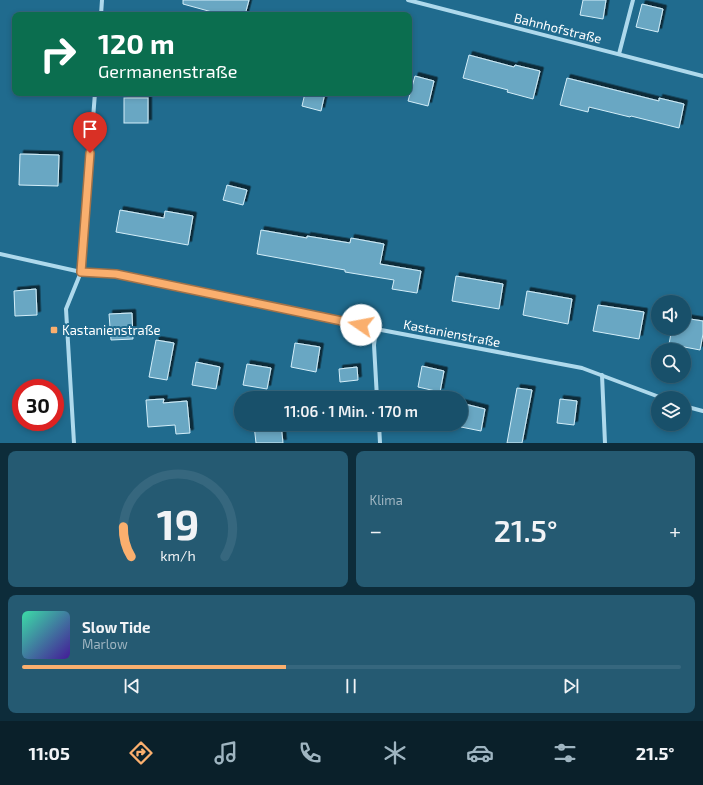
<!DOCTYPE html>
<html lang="de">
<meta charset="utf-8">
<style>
:root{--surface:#18506a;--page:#255a72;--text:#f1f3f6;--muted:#9fb5c1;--line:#36677e;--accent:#faaf6e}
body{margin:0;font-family:"Exo 2",sans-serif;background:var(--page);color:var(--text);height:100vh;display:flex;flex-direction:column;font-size:15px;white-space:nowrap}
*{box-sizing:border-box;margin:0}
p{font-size:13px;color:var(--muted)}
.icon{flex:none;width:22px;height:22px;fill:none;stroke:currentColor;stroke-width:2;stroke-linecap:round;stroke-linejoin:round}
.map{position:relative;height:443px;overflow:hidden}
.side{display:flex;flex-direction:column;gap:8px;padding:8px;background:#0d2c3a;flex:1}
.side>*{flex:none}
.top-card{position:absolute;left:12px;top:12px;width:400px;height:84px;border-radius:8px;box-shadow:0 2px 6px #0003,0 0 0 1px var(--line);background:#0b6e4f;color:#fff;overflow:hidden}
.tools{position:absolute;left:651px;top:295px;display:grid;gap:8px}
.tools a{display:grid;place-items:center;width:40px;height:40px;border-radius:50%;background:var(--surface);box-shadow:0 2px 6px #0003,0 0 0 1px var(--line);font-size:20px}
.speed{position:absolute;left:12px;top:379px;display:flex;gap:8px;font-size:20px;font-weight:700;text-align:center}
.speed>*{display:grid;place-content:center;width:52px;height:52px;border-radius:50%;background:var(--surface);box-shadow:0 2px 6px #0003,0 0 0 1px var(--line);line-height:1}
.speed .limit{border:6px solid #d22;background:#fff;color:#111}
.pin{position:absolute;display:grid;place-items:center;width:34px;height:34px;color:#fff;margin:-41px -17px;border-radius:50% 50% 50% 0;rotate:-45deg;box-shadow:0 0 4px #0007}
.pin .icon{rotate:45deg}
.me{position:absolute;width:44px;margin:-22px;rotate:282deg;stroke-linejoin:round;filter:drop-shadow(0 0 3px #0008)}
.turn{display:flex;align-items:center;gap:14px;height:84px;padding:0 20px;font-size:18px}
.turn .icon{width:52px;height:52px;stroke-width:2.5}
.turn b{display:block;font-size:28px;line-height:34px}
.big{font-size:30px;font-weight:600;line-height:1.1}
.side .tile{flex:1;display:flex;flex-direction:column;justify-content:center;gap:6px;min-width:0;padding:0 14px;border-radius:8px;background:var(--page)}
.side .dial{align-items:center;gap:0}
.dial svg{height:104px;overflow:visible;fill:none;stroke:var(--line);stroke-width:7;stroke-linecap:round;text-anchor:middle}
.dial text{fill:var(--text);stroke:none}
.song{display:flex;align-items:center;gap:12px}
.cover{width:48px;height:48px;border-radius:6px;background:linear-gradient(135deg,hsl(160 70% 55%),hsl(260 70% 35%))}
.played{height:4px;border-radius:2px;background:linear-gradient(90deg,var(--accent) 40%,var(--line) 40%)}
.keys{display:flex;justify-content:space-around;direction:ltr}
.heat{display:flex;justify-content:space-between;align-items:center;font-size:22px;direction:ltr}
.side .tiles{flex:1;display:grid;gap:8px;grid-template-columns:1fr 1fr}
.tile:last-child{grid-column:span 2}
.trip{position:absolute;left:234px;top:391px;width:234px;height:40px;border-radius:20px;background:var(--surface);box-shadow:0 2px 6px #0003,0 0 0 1px var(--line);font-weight:600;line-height:40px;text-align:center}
.menu{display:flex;height:64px;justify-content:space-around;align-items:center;background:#0a202a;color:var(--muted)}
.menu .icon{width:28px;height:28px}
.menu .active{color:var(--accent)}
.menu b{font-size:18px;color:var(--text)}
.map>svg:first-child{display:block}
.building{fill:#69a7c3;stroke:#d3eef9;filter:url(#shadow)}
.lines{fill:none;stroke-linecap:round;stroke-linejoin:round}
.street{stroke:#aed9ec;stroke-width:4}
.route-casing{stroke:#a27248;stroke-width:10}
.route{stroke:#faaf6e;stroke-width:7}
.poi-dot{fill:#faaf6e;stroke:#206b8e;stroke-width:1.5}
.labels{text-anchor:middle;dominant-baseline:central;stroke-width:4;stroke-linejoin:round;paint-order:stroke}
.street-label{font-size:13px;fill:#fff;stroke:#206b8e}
.poi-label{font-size:13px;fill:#fff;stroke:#206b8e;text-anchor:start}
</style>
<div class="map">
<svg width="703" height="443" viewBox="0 0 703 443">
<defs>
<filter id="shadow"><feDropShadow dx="3.5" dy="-3.5" stdDeviation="0" flood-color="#0009"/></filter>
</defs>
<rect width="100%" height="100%" fill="#206b8e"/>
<!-- building -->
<g class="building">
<polygon points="183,0 249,0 245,15 223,15 183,4"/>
<polygon points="583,0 606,0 603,19 580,15"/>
<polygon points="642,4 663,9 658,32 636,27"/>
<polygon points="469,55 514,67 515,65 540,71 533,99 507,92 508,90 463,78"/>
<polygon points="415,76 434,81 428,106 408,101"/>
<polygon points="567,78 659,101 659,98 684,104 679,128 631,116 630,117 589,107 588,112 560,105"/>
<polygon points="305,93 325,93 321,111 302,106"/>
<rect x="124" y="98" width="24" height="25"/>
<polygon points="20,154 59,155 58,186 19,185"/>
<polygon points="227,185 247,190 243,205 223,200"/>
<polygon points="120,210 164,218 165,211 193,216 188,245 116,232"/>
<polygon points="261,230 307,238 307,236 350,243 351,238 384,244 380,264 421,271 417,293 392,289 394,280 345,272 345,270 257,254"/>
<polygon points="456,276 503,284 499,309 452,301"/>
<polygon points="36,289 37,315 15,316 14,291"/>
<polygon points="527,291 572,299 568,324 523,315"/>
<polygon points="598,305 644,312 639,339 593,331"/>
<polygon points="132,313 133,339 111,340 109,314"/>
<polygon points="684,318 703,321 703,334 700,350 669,344 672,328 684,328"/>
<polygon points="156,340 174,343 167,380 149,377"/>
<polygon points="295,343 320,347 316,372 291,367"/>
<polygon points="196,362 220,367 216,389 192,385"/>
<polygon points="247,364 271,368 267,389 243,385"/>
<polygon points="422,366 444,371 440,392 418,387"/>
<polygon points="357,367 358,380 340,382 339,369"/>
<polygon points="517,388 532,390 522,443 507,443"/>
<polygon points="164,399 163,403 187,401 190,433 176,434 175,425 148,427 146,400"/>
<polygon points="560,399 577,401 574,425 557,423"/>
<polygon points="461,403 485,409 481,431 461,427"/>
<polygon points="265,424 281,424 283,443 256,443 254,425"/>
</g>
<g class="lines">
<!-- street -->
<g class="street">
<polyline points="408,0 703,76"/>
<polyline points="101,15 102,0"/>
<polyline points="619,54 633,0"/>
<polyline points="0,254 81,272 115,274 376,329 582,368 662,398"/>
<polyline points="376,329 374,345 377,398"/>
<polyline points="602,375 605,443"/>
<polyline points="684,406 703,411"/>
<polyline points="379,424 380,443"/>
<polyline points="74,443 66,309 81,272 95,93"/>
</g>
</g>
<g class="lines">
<defs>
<polyline id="route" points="90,153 81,272 116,274 361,325"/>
</defs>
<!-- route casing -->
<use href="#route" class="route-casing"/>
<!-- route -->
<use href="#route" class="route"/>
</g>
<!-- markers -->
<rect class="poi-dot" x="50" y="326" width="8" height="8" rx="2"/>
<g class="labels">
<!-- street labels -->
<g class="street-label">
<text transform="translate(558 28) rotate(14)">Bahnhofstraße</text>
<text transform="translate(452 333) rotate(11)">Kastanienstraße</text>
</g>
<!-- poi labels -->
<g class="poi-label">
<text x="62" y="330">Kastanienstraße</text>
</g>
</g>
</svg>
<div class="tools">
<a><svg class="icon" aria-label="sound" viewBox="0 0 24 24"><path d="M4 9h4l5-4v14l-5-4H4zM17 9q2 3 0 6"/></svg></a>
<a><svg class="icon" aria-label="search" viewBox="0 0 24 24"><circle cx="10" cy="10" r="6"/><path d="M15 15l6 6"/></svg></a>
<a><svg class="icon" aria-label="layers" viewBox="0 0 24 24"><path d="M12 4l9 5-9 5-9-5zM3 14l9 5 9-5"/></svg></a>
</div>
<div class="speed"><div class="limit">30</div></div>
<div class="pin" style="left:90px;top:153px;background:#d93025"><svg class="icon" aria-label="arrive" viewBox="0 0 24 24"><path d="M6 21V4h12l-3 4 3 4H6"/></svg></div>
<svg class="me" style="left:361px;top:325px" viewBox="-20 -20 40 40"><circle r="19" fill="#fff"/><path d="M0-13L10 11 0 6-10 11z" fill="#faaf6e"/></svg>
<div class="trip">11:06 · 1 Min. · 170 m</div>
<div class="top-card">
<div class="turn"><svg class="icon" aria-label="right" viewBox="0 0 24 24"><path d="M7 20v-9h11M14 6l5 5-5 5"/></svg><div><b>120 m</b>Germanenstraße</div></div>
</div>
</div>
<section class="side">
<div class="tiles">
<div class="tile dial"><svg viewBox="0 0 100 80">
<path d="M14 69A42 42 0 1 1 86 69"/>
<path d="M14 69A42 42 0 0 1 8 46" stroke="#faaf6e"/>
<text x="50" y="56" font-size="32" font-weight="700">19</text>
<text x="50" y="72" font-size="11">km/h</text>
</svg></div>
<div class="tile"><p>Klima</p>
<div class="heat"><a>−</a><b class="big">21.5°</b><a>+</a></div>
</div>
<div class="tile">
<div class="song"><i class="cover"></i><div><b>Slow Tide</b><p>Marlow</p></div></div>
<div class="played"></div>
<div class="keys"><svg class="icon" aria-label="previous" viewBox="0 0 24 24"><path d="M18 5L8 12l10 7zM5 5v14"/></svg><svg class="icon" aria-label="pause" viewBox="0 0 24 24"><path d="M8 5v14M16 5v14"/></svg><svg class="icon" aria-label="next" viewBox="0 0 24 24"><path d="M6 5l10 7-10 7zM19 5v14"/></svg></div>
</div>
</div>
</section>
<nav class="menu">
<b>11:05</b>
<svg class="icon active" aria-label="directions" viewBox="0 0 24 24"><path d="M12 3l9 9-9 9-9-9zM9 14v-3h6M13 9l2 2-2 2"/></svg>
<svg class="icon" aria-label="music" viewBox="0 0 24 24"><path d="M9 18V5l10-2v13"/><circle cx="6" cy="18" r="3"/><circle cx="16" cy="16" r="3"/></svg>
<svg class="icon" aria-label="phone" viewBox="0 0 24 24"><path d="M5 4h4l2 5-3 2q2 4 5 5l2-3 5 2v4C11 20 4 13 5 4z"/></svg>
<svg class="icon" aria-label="climate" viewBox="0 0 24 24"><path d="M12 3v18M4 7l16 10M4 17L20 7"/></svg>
<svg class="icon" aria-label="car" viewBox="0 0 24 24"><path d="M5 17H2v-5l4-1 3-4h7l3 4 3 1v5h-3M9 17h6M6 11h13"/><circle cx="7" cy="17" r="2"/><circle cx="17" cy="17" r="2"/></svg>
<svg class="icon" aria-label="filters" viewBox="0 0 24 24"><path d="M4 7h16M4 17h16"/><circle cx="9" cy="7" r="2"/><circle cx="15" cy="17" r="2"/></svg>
<b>21.5°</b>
</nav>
